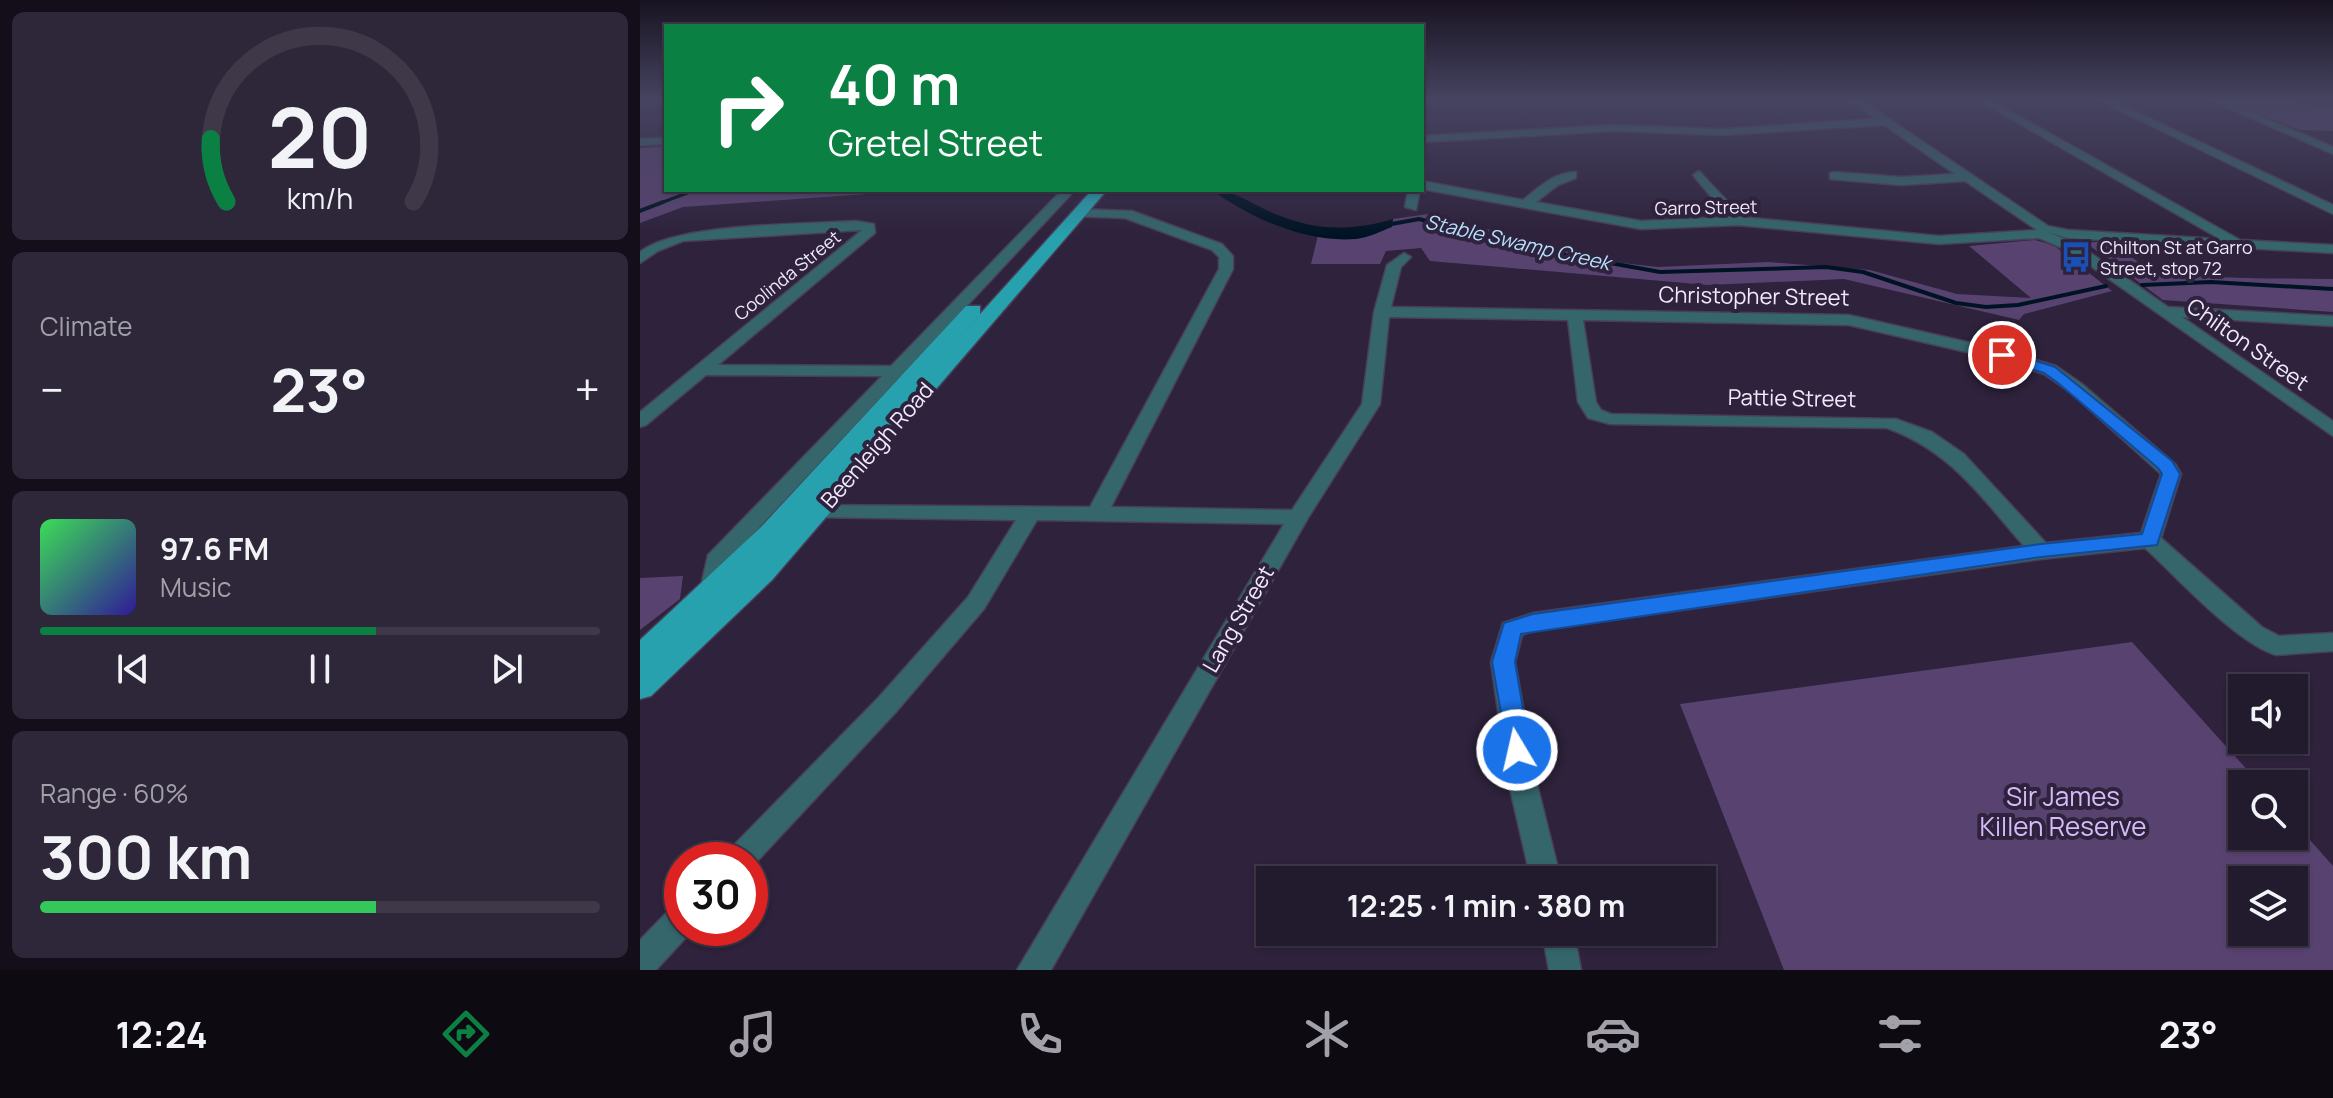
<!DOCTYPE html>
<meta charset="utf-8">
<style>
:root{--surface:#221a2d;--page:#2e2739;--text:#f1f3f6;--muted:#a2a1aa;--line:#3f3849;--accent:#0b8043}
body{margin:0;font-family:Manrope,sans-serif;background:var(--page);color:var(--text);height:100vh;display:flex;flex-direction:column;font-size:30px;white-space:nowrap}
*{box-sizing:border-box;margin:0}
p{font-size:26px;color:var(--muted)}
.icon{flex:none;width:44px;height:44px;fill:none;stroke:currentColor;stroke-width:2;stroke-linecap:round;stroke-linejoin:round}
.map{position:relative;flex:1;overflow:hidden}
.side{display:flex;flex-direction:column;gap:12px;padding:12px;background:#130e19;width:640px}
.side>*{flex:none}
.top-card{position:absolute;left:24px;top:24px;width:760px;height:168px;border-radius:0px;box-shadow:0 2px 6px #0004,0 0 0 2px var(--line);background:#0b8043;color:#fff;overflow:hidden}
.buttons{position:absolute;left:1588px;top:674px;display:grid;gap:16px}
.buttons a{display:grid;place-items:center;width:80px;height:80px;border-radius:0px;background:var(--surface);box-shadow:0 2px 6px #0004,0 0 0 2px var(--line);font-size:40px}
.speed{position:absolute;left:24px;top:842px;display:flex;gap:16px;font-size:40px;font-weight:700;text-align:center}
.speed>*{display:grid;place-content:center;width:104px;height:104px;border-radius:50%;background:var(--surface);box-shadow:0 2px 6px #0004,0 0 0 2px var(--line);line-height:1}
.speed .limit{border:12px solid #d22;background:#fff;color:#111}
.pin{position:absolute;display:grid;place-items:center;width:68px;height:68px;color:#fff;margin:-34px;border:4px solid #fff;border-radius:50%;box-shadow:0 2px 8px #0007}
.me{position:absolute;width:88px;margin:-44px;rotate:351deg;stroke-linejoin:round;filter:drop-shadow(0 0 6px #0008)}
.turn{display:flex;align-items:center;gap:28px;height:168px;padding:0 32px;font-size:36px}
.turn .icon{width:104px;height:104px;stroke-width:2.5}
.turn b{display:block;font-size:56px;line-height:68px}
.big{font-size:60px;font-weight:700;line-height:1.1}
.side .widget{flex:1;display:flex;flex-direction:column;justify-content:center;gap:12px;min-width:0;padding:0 28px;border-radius:12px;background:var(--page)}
.side .dial{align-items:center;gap:0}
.dial svg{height:208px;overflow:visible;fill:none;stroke:var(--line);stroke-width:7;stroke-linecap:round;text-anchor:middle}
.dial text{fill:var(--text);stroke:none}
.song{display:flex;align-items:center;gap:24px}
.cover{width:96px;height:96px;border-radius:12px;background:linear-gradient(135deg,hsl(130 70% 55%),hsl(250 70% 35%))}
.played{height:8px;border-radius:4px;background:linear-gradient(90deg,var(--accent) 60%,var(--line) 60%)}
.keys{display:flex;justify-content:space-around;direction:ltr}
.heat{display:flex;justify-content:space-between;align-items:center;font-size:44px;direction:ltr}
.charge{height:12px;border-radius:6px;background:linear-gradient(90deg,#34c759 60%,var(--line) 0)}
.trip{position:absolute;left:616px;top:866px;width:460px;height:80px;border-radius:0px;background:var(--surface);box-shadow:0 2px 6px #0004,0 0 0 2px var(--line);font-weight:700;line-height:80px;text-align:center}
.dock{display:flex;height:128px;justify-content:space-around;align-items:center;background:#0e0a12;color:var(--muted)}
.dock .icon{width:56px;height:56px}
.dock .selected{color:var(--accent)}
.dock b{font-size:36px;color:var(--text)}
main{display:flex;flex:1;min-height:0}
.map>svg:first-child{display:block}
.green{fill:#584370;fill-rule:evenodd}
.water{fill:#001324}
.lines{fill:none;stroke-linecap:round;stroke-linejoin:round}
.stream-far1{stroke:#001324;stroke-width:3}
.stream{stroke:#001324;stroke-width:4}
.minor-casing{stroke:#493e57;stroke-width:3}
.major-casing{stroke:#493e57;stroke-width:3}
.minor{fill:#34666b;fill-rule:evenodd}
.major{fill:#27a1ad;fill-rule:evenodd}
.route{fill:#1a73e8;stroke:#114b97;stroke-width:2}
.labels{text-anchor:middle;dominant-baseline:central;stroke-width:8;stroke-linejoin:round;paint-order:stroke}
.far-street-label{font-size:18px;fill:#f2eafc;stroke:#2e223c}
.far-poi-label{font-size:18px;fill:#f2eafc;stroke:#2e223c;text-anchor:start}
.far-water-label{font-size:20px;font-style:italic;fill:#b5dffd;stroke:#2e223c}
.street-label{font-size:22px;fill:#f2eafc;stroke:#2e223c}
.near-park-label{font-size:26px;fill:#d6baf9;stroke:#2e223c}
</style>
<main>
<section class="side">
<div class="widget dial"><svg viewBox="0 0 100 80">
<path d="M14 69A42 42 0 1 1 86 69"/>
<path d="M14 69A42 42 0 0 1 8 45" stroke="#0b8043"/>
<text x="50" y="56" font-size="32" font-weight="700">20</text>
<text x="50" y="72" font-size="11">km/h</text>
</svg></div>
<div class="widget"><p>Climate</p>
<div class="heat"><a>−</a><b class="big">23°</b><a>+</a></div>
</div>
<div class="widget">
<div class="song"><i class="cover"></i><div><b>97.6 FM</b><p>Music</p></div></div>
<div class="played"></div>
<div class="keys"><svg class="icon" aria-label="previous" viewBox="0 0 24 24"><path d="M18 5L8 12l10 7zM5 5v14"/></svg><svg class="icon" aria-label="pause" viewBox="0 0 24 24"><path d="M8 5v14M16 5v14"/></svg><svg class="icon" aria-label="next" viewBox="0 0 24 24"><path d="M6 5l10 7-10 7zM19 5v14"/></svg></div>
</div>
<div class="widget"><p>Range · 60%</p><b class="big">300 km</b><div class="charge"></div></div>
</section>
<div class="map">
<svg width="1693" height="970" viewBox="0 0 1693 970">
<rect width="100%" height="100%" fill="#2e223c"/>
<!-- green -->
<g class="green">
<polygon points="1585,100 1642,100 1693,107 1693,131 1660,130"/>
<polygon points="26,146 26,190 284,190 43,207 0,223 0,148"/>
<polygon points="788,214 982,263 1018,267 1128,262 1230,270 1317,294 1391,298 1329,246 1395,240 1406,243 1416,247 1472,291 1384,314 1379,320 1204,279 1068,285 790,261 781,248 746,251 740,264 671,264 678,235 690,237 751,227 753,219"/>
<path d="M1446,243C1483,236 1490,266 1519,271C1576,280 1635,278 1693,279V312L1523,300Z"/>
<polygon points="43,576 40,599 0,630 0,578"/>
<path d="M1492,642L1620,784H1602V836H1654V822L1693,866V970H1144L1040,704ZM1602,880H1654V932H1602Z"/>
</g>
<!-- water -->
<path class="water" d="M572,190C591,190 606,200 624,209C669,230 706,233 753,219L752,227C741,231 728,238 716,239C666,243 612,219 572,190Z"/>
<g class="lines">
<!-- stream-far1 -->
<polyline class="stream-far1" points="18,204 55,190"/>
<!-- stream -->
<g class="stream">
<polyline points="0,211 23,202"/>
<polyline points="746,225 779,219 881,247 1020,272 1186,267 1223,272 1316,303 1346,307 1378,305 1466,286"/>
<polyline points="1502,285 1571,282 1693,289"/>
</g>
<defs>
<g id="minor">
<path d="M1209,100H1221L1408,226L1428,230L1580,239L1338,100H1350L1600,240L1693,245V253L1427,238L1408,232L1439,245L1528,307L1693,316V326L1542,317L1693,421V436L1429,251L1399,238L1299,244L1098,225L1001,229L782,189V181L883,200C898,188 916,171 936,172V178L918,185L896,202L1001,221L1088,217L1053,175L1059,171L1102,217L1299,236L1397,230L1325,181L1261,185L1190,179V173L1194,172L1261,177L1315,174L1244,125L1082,135L973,131L782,142V136L973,125L1082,129L1236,119Z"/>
<polygon points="1458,100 1471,100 1693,205 1693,214"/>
<polygon points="1570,100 1583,100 1693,147 1693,154"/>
<polygon points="26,138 26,144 0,145 0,139"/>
<path d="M422,190H435L269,368V375L261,376L87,562L78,600H62L59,594L68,555L242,376L66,375L6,425L0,427V412L222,230L43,241L18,251L0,263V252C35,223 167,224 216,221L234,224L235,233L78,365L251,366Z"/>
<polygon points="768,190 780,190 776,210 765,207"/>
<path d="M437,209L492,211L582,244L593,256V269L471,507L652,510L722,404L734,312L747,265L764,253L771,257L761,267L751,307L1209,315L1362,350L1416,366L1442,384L1536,465L1541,474L1521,538L1622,627L1639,636L1693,633V651L1636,655C1595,642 1538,578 1505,548L1401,559L893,631L882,635L875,662L896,780L921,880H891L868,780L851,662L863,623L893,613L1384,546C1340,496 1312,452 1247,428L970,424L948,418L938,402L928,320L749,317L740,404L668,518L411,970H377L644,524L397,520L344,609L256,712L110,869V860H84L89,850L238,698L328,597L376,520L166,517L159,515L156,510L159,505L450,507L579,269V257L572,250L485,218L432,216L431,213ZM943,320L1209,325L1357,359L1404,374L1430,392L1521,474L1501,533L1406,543L1324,454L1292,432L1256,419L971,414L961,410L956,402Z"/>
<polygon points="42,903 42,928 53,930 16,970 0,970 0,940 31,908"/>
<polygon points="902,932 934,932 941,970 909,970"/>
</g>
<polygon id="major" points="452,190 467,190 132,580 11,696 0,699 0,640 121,527 326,306 340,306 340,314 295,364"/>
</defs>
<!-- minor casing -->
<use href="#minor" class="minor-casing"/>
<!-- major casing -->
<use href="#major" class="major-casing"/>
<!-- minor -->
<use href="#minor" class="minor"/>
<!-- major -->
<use href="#major" class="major"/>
</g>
<!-- sky -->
<linearGradient id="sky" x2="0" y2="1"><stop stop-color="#191321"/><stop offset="0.42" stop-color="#464461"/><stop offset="1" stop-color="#464461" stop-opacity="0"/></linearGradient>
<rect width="1693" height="236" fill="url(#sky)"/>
<!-- route -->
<polygon class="route" points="1362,350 1415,367 1532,461 1540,474 1517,545 1401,557 881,634 875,662 890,750 886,758 877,761 869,758 852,662 864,623 893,614 1401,544 1502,534 1522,474 1518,468 1418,383 1404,373 1356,358 1354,355"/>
<!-- icons -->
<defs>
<symbol id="bus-bare" viewBox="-9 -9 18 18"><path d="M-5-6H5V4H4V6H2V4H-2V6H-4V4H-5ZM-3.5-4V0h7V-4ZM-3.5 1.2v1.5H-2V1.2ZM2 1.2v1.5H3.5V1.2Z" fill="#1a4fb4" stroke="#2e223c" stroke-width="2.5" paint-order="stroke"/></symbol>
</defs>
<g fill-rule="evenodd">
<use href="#bus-bare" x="1414" y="235" width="44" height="44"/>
</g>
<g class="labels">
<!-- far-street labels -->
<g class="far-street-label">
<text transform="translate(1066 207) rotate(-1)">Garro Street</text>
<text transform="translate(147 275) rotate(-39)">Coolinda Street</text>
</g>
<!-- far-poi labels -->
<g class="far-poi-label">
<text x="1460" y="247">Chilton St at Garro<tspan x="1460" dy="21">Street, stop 72</tspan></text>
</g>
<!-- far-water labels -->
<g class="far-water-label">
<text transform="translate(878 242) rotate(13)">Stable Swamp Creek</text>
</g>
<!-- street labels -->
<g class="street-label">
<text transform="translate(1114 296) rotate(1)">Christopher Street</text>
<text transform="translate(1608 344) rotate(35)">Chilton Street</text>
<text transform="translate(1152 398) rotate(1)">Pattie Street</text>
<text transform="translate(237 445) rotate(-49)">Beenleigh Road</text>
<text transform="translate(598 619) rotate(-60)">Lang Street</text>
</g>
<!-- near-park labels -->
<g class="near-park-label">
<text x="1423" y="796">Sir James<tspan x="1423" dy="30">Killen Reserve</tspan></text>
</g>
</g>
</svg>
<div class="buttons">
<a><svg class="icon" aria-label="sound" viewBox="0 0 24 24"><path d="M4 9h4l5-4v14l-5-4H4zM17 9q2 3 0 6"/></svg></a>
<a><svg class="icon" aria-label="search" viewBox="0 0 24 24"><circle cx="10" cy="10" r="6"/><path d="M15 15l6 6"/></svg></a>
<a><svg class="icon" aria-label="layers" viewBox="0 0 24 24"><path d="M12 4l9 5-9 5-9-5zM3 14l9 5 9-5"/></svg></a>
</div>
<div class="speed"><div class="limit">30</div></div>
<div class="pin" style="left:1362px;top:355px;background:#d93025"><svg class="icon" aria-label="arrive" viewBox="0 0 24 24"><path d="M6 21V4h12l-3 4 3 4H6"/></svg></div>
<svg class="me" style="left:877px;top:750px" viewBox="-20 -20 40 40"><circle r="17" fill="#1a73e8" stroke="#fff" stroke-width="3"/><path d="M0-11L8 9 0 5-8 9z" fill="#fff"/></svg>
<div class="trip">12:25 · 1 min · 380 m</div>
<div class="top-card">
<div class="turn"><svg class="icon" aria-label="right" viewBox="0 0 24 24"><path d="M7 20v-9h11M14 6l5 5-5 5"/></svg><div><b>40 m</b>Gretel Street</div></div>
</div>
</div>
</main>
<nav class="dock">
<b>12:24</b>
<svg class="icon selected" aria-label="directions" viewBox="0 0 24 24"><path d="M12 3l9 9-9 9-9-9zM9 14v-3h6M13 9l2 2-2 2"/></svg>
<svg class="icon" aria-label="music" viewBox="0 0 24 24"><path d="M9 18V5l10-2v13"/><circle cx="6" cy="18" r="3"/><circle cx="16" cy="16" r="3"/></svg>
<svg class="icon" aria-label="phone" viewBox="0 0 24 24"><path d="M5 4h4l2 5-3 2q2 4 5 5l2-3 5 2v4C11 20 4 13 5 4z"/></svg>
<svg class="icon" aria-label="climate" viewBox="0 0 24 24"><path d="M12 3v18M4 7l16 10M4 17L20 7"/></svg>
<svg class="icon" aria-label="car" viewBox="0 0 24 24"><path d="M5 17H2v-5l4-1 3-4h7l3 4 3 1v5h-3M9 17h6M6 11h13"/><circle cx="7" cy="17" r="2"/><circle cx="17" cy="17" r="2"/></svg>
<svg class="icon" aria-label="filters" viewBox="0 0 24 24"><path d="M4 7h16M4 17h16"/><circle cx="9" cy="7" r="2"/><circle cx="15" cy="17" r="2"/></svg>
<b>23°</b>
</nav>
